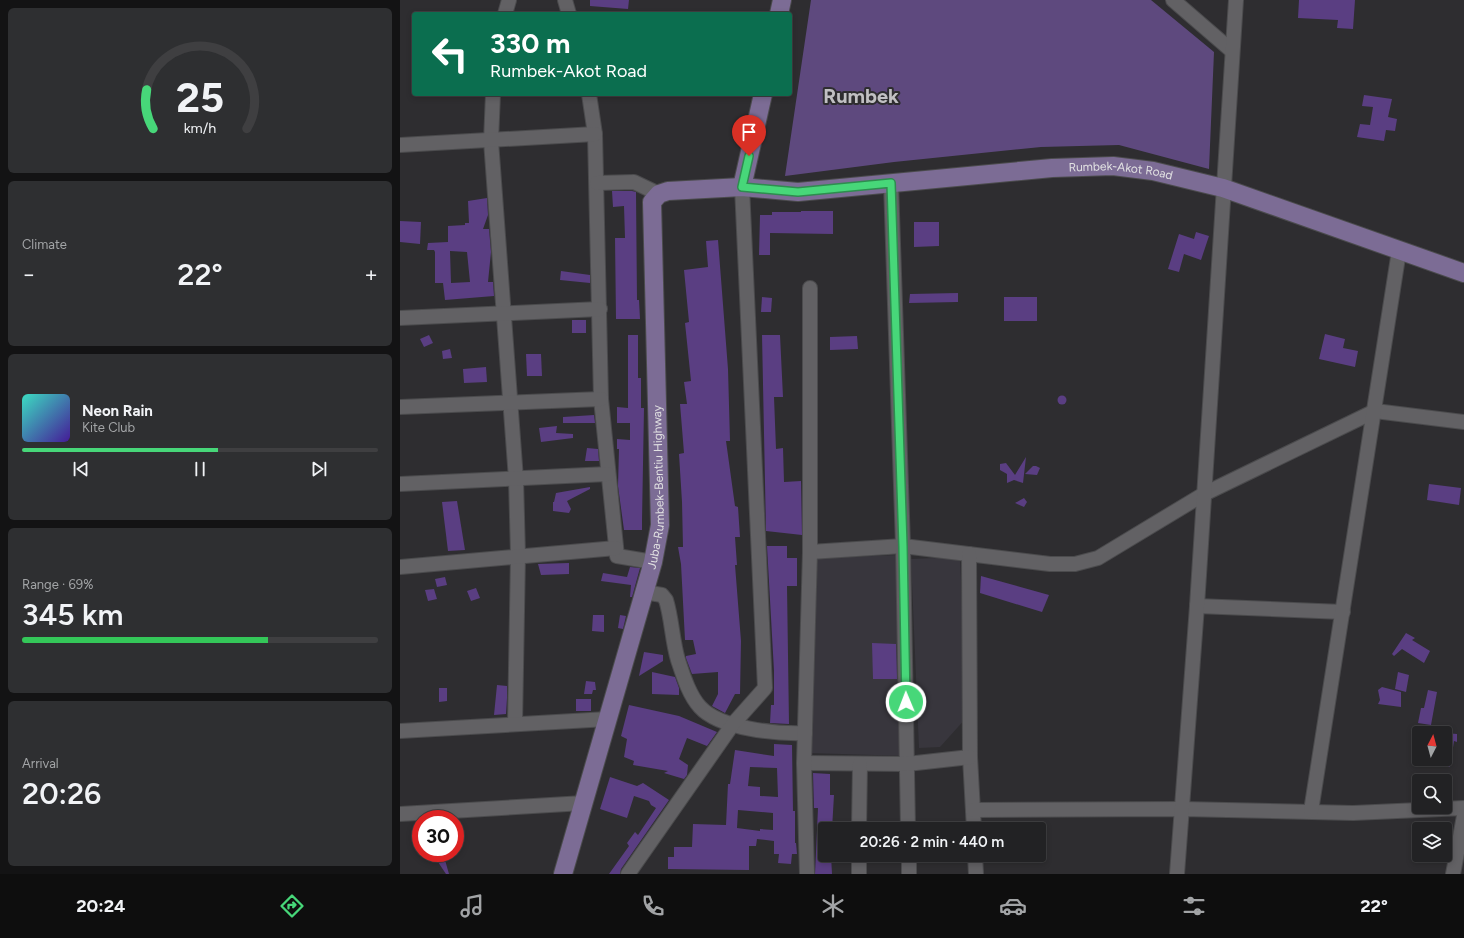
<!DOCTYPE html>
<meta charset="utf-8">
<style>
:root{--surface:#222224;--page:#2e2f31;--text:#f1f3f6;--muted:#a2a4a6;--line:#3f3f41;--accent:#47d779}
body{margin:0;font-family:Figtree,sans-serif;background:var(--page);color:var(--text);height:100vh;display:flex;flex-direction:column;font-size:15px;white-space:nowrap}
*{box-sizing:border-box;margin:0}
p{font-size:13px;color:var(--muted)}
.icon{flex:none;width:22px;height:22px;fill:none;stroke:currentColor;stroke-width:2;stroke-linecap:round;stroke-linejoin:round}
.map{position:relative;flex:1;overflow:hidden}
.details{display:flex;flex-direction:column;gap:8px;padding:8px;background:#131314;width:400px}
.details>*{flex:none}
.top-card{position:absolute;left:12px;top:12px;width:380px;height:84px;border-radius:4px;box-shadow:0 2px 6px #0003,0 0 0 1px var(--line);background:#0b6e4f;color:#fff;overflow:hidden}
.needle{width:26px;rotate:6deg}
.controls{position:absolute;left:1012px;top:726px;display:grid;gap:8px}
.controls a{display:grid;place-items:center;width:40px;height:40px;border-radius:4px;background:var(--surface);box-shadow:0 2px 6px #0003,0 0 0 1px var(--line);font-size:20px}
.speed{position:absolute;left:12px;top:810px;display:flex;gap:8px;font-size:20px;font-weight:700;text-align:center}
.speed>*{display:grid;place-content:center;width:52px;height:52px;border-radius:50%;background:var(--surface);box-shadow:0 2px 6px #0003,0 0 0 1px var(--line);line-height:1}
.speed .limit{border:6px solid #d22;background:#fff;color:#111}
.pin{position:absolute;display:grid;place-items:center;width:34px;height:34px;color:#fff;margin:-41px -17px;border-radius:50% 50% 50% 0;rotate:-45deg;box-shadow:0 0 4px #0007}
.pin .icon{rotate:45deg}
.me{position:absolute;width:44px;margin:-22px;rotate:359deg;stroke-linejoin:round;filter:drop-shadow(0 0 3px #0008)}
.turn{display:flex;align-items:center;gap:14px;height:84px;padding:0 12px;font-size:18px}
.turn .icon{width:52px;height:52px;stroke-width:2.5}
.turn b{display:block;font-size:28px;line-height:34px}
.big{font-size:30px;font-weight:600;line-height:1.1}
.details .widget{flex:1;display:flex;flex-direction:column;justify-content:center;gap:6px;min-width:0;padding:0 14px;border-radius:6px;background:var(--page)}
.details .dial{align-items:center;gap:0}
.dial svg{height:104px;overflow:visible;fill:none;stroke:var(--line);stroke-width:7;stroke-linecap:round;text-anchor:middle}
.dial text{fill:var(--text);stroke:none}
.song{display:flex;align-items:center;gap:12px}
.cover{width:48px;height:48px;border-radius:6px;background:linear-gradient(135deg,hsl(170 70% 55%),hsl(260 70% 35%))}
.played{height:4px;border-radius:2px;background:linear-gradient(90deg,var(--accent) 55%,var(--line) 55%)}
.keys{display:flex;justify-content:space-around;direction:ltr}
.heat{display:flex;justify-content:space-between;align-items:center;font-size:22px;direction:ltr}
.charge{height:6px;border-radius:3px;background:linear-gradient(90deg,#34c759 69%,var(--line) 0)}
.trip{position:absolute;left:418px;top:822px;width:228px;height:40px;border-radius:4px;background:var(--surface);box-shadow:0 2px 6px #0003,0 0 0 1px var(--line);font-weight:600;line-height:40px;text-align:center}
.tabs{display:flex;height:64px;justify-content:space-around;align-items:center;background:#0e0e0e;color:var(--muted)}
.tabs .icon{width:28px;height:28px}
.tabs .current{color:var(--accent)}
.tabs b{font-size:18px;color:var(--text)}
main{display:flex;flex:1;min-height:0}
.map>svg:first-child{display:block}
.built{fill:#38363d}
.green{fill:#5e497e}
.building{fill:#5a3e82;fill-rule:evenodd}
.lines{fill:none;stroke-linecap:round;stroke-linejoin:round}
.minor-casing{stroke:#4b4b4d;stroke-width:16}
.major-casing{stroke:#4b4b4d;stroke-width:20}
.minor{stroke:#626164;stroke-width:14}
.major{stroke:#7c6c95;stroke-width:18}
.route-casing{stroke:#2e8c4f;stroke-width:10}
.route{stroke:#47d779;stroke-width:7}
.labels{text-anchor:middle;dominant-baseline:central;stroke-width:4;stroke-linejoin:round;paint-order:stroke}
.street-label{font-size:12px;fill:#e1e1e2;stroke:#2e2d30}
.town-label{font-size:20px;font-weight:bold;fill:#c1c0c3;stroke:#2e2d30}
</style>
<main>
<section class="details">
<div class="widget dial"><svg viewBox="0 0 100 80">
<path d="M14 69A42 42 0 1 1 86 69"/>
<path d="M14 69A42 42 0 0 1 9 39" stroke="#47d779"/>
<text x="50" y="56" font-size="32" font-weight="700">25</text>
<text x="50" y="72" font-size="11">km/h</text>
</svg></div>
<div class="widget"><p>Climate</p>
<div class="heat"><a>−</a><b class="big">22°</b><a>+</a></div>
</div>
<div class="widget">
<div class="song"><i class="cover"></i><div><b>Neon Rain</b><p>Kite Club</p></div></div>
<div class="played"></div>
<div class="keys"><svg class="icon" aria-label="previous" viewBox="0 0 24 24"><path d="M18 5L8 12l10 7zM5 5v14"/></svg><svg class="icon" aria-label="pause" viewBox="0 0 24 24"><path d="M8 5v14M16 5v14"/></svg><svg class="icon" aria-label="next" viewBox="0 0 24 24"><path d="M6 5l10 7-10 7zM19 5v14"/></svg></div>
</div>
<div class="widget"><p>Range · 69%</p><b class="big">345 km</b><div class="charge"></div></div>
<div class="widget"><p>Arrival</p><b class="big">20:26</b></div>
</section>
<div class="map">
<svg width="1064" height="874" viewBox="0 0 1064 874">
<rect width="100%" height="100%" fill="#2e2d30"/>
<!-- built -->
<g class="built">
<polygon points="499,555 506,756 409,753 417,558"/>
<polygon points="560,557 567,717 540,747 519,748 511,559"/>
</g>
<!-- green -->
<polygon class="green" points="411,0 751,0 814,52 809,169 719,145 641,147 494,162 385,176"/>
<!-- building -->
<g class="building">
<polygon points="190,0 229,0 228,9 190,6"/>
<polygon points="899,0 955,0 953,29 937,28 938,20 898,18"/>
<polygon points="964,95 992,99 988,117 997,119 995,131 986,130 984,141 957,137 960,124 970,125 973,107 962,106"/>
<polygon points="212,191 232,191 236,192 237,300 239,300 240,319 216,319 215,238 225,238 224,206 213,207"/>
<path d="M87,198L88,215L83,229H89L91,252L88,282H93L94,296L45,300L43,283H35V252L34,250H27L28,243L48,242V226L65,225V223H69L68,201ZM50,251L67,252L70,282L51,283Z"/>
<polygon points="401,211 433,211 433,234 370,233 370,255 359,255 360,215 372,215 372,212 401,212"/>
<polygon points="0,221 21,222 20,244 0,242"/>
<polygon points="514,222 539,222 539,246 514,247"/>
<polygon points="796,232 809,236 801,260 784,254 779,272 768,269 779,234 794,239"/>
<polygon points="318,240 328,369 330,441 326,441 335,506 338,507 340,537 335,537 337,565 335,565 341,641 340,694 335,694 325,713 312,706 318,694 318,672 292,674 286,658 286,656 296,654 293,640 285,640 281,564 278,547 283,547 282,502 279,454 284,453 280,404 287,404 284,382 291,381 285,323 289,322 284,270 308,267 306,241"/>
<polygon points="161,271 190,275 190,283 160,280"/>
<polygon points="558,293 558,302 509,303 510,294"/>
<polygon points="362,297 372,298 371,312 361,312"/>
<rect x="604" y="297" width="33" height="24"/>
<rect x="172" y="320" width="14" height="13"/>
<polygon points="925,334 945,339 943,348 958,351 955,367 919,359"/>
<polygon points="29,335 33,343 24,347 20,339"/>
<polygon points="228,335 238,335 238,378 241,378 241,408 244,408 242,521 242,530 224,530 218,486 219,449 217,449 217,439 230,440 230,423 217,423 217,407 228,408"/>
<polygon points="362,335 380,335 383,397 374,397 376,449 383,448 384,482 401,481 402,535 366,531"/>
<polygon points="457,336 458,349 430,350 430,337"/>
<polygon points="50,349 52,358 43,359 42,351"/>
<polygon points="126,354 141,354 142,376 127,376"/>
<polygon points="86,367 87,382 64,383 63,369"/>
<circle cx="662" cy="400" r="4.5"/>
<polygon points="194,415 195,423 163,423 163,417"/>
<polygon points="157,426 156,433 173,434 173,438 141,442 139,428"/>
<polygon points="187,448 198,449 199,461 185,461"/>
<polygon points="626,457 623,483 614,480 607,483 607,474 600,470 600,464 606,463 615,475"/>
<polygon points="633,466 636,466 640,468 637,475 625,474"/>
<polygon points="1029,484 1061,488 1059,505 1027,500"/>
<polygon points="190,487 190,489 167,501 171,509 169,513 153,511 153,502 154,502 156,493"/>
<polygon points="624,498 627,502 624,507 615,503"/>
<polygon points="57,501 65,550 48,551 42,502"/>
<polygon points="367,546 387,546 387,558 397,558 397,586 387,586 389,724 370,723 371,705 374,705 374,671"/>
<polygon points="169,563 169,574 141,575 138,564"/>
<polygon points="230,567 240,568 232,597 230,597 231,585 201,581 203,573 227,577"/>
<polygon points="581,576 649,595 642,612 580,593"/>
<polygon points="45,577 47,585 37,587 35,579"/>
<polygon points="76,588 80,598 71,601 67,591"/>
<polygon points="34,589 37,599 28,601 25,590"/>
<polygon points="193,615 204,615 204,632 192,631"/>
<polygon points="220,615 226,616 223,629 218,628"/>
<polygon points="1006,633 1015,638 1012,640 1030,651 1024,663 1002,649 994,656 992,654"/>
<polygon points="472,643 496,644 497,679 473,679"/>
<polygon points="244,652 263,655 263,661 239,676"/>
<polygon points="252,672 275,677 279,688 279,695 252,694"/>
<polygon points="998,672 1009,675 1006,692 995,689"/>
<polygon points="186,681 195,682 196,690 193,690 192,694 184,694"/>
<polygon points="97,685 107,686 107,698 106,714 94,715"/>
<polygon points="982,687 1001,692 1001,707 978,704 980,700 978,690"/>
<polygon points="39,688 47,688 47,701 39,702"/>
<polygon points="1028,690 1037,692 1031,725 1018,723 1021,708 1024,708"/>
<rect x="176" y="699" width="15" height="12"/>
<polygon points="229,705 279,716 317,732 307,746 287,738 279,759 288,765 287,775 284,779 264,773 268,771 233,765 234,761 224,757 227,739 221,736"/>
<polygon points="1045,733 1057,734 1057,742 1054,741 1050,767 1045,767"/>
<path d="M374,744L392,745L393,811H395V843H396L397,854H392L391,864L378,863L379,854H374V841L357,839L356,846H349V870L268,869V857H274V847H292L293,824L326,825L328,784H330L335,750L374,756ZM350,767L377,768L378,797L360,796V787L348,786ZM338,810L373,813V830L360,829V831L337,828Z"/>
<polygon points="413,773 430,774 430,795 434,795 432,829 425,829 425,855 431,855 432,874 415,874 418,808 414,808"/>
<polygon points="210,777 237,786 243,783 269,800 221,869 220,874 209,874 229,846 227,843 235,832 238,835 256,808 251,805 249,801 234,796 227,818 200,809"/>
<polygon points="32,853 46,853 45,860 49,874 46,874"/>
</g>
<g class="lines">
<defs>
<g id="minor">
<polyline points="165,0 169,14"/>
<polyline points="773,0 832,51"/>
<polyline points="105,14 109,0"/>
<polyline points="93,94 91,141 116,479 118,555 115,724"/>
<polyline points="189,94 195,134 201,399 217,556 253,562"/>
<polyline points="0,145 195,134"/>
<polyline points="197,183 234,182 259,194"/>
<polyline points="491,183 503,546 508,829"/>
<polyline points="0,318 200,309"/>
<polyline points="0,407 201,399"/>
<polyline points="0,484 208,474"/>
<polyline points="410,552 503,546 650,564 675,564 698,558 804,494 975,411 1064,422"/>
<polyline points="569,554 570,757 574,829"/>
<polyline points="0,567 216,548"/>
<path d="M244,592L262,595L266,600C272,619 272,640 278,660C283,675 289,695 300,707C320,729 377,734 405,733"/>
<polyline points="797,606 943,612"/>
<polyline points="0,731 208,719"/>
<polyline points="404,763 507,764 570,757"/>
<polyline points="573,810 782,809 953,813 1064,808"/>
<polyline points="911,811 999,251"/>
<polyline points="0,814 184,803"/>
<polyline points="459,829 460,764"/>
<polyline points="509,855 509,874"/>
<polyline points="575,855 576,874"/>
<polyline points="228,874 333,724 365,688 342,187"/>
<polyline points="407,874 404,763 410,552 410,288"/>
<polyline points="459,874 459,855"/>
<polyline points="777,874 797,606 836,0"/>
<polyline points="1053,874 1064,816"/>
</g>
<g id="major">
<polyline points="379,14 382,0"/>
<polyline points="342,187 363,94"/>
<path id="s1" d="M163,874L253,562L260,525L252,202L259,194L268,191L342,187L398,192L652,168L713,166L753,171L823,188L1064,273"/>
</g>
</defs>
<!-- minor casing -->
<use href="#minor" class="minor-casing"/>
<!-- major casing -->
<use href="#major" class="major-casing"/>
<!-- minor -->
<use href="#minor" class="minor"/>
<!-- major -->
<use href="#major" class="major"/>
</g>
<g class="lines">
<defs>
<polyline id="route" points="349,156 342,187 398,192 491,183 503,546 506,702"/>
</defs>
<!-- route casing -->
<use href="#route" class="route-casing"/>
<!-- route -->
<use href="#route" class="route"/>
</g>
<g class="labels">
<!-- street labels -->
<g class="street-label">
<text stroke="none"><textPath href="#s1" startOffset="1160">Rumbek-Akot Road</textPath></text>
<text stroke="none"><textPath href="#s1" startOffset="400">Juba-Rumbek-Bentiu Highway</textPath></text>
</g>
<!-- town labels -->
<g class="town-label">
<text x="461" y="96">Rumbek</text>
</g>
</g>
</svg>
<div class="controls">
<a><svg class="needle" viewBox="-14 -14 28 28"><path d="M0-13l5 13h-10z" fill="#e53935"/><path d="M0 13l5-13h-10z" fill="#a2a4a6"/></svg></a>
<a><svg class="icon" aria-label="search" viewBox="0 0 24 24"><circle cx="10" cy="10" r="6"/><path d="M15 15l6 6"/></svg></a>
<a><svg class="icon" aria-label="layers" viewBox="0 0 24 24"><path d="M12 4l9 5-9 5-9-5zM3 14l9 5 9-5"/></svg></a>
</div>
<div class="speed"><div class="limit">30</div></div>
<div class="pin" style="left:349px;top:156px;background:#d93025"><svg class="icon" aria-label="arrive" viewBox="0 0 24 24"><path d="M6 21V4h12l-3 4 3 4H6"/></svg></div>
<svg class="me" style="left:506px;top:702px" viewBox="-20 -20 40 40"><circle r="17" fill="#47d779" stroke="#fff" stroke-width="3"/><path d="M0-11L8 9 0 5-8 9z" fill="#fff"/></svg>
<div class="trip">20:26 · 2 min · 440 m</div>
<div class="top-card">
<div class="turn"><svg class="icon" aria-label="left" viewBox="0 0 24 24"><path d="M17 20v-9H6M10 6l-5 5 5 5"/></svg><div><b>330 m</b>Rumbek-Akot Road</div></div>
</div>
</div>
</main>
<nav class="tabs">
<b>20:24</b>
<svg class="icon current" aria-label="directions" viewBox="0 0 24 24"><path d="M12 3l9 9-9 9-9-9zM9 14v-3h6M13 9l2 2-2 2"/></svg>
<svg class="icon" aria-label="music" viewBox="0 0 24 24"><path d="M9 18V5l10-2v13"/><circle cx="6" cy="18" r="3"/><circle cx="16" cy="16" r="3"/></svg>
<svg class="icon" aria-label="phone" viewBox="0 0 24 24"><path d="M5 4h4l2 5-3 2q2 4 5 5l2-3 5 2v4C11 20 4 13 5 4z"/></svg>
<svg class="icon" aria-label="climate" viewBox="0 0 24 24"><path d="M12 3v18M4 7l16 10M4 17L20 7"/></svg>
<svg class="icon" aria-label="car" viewBox="0 0 24 24"><path d="M5 17H2v-5l4-1 3-4h7l3 4 3 1v5h-3M9 17h6M6 11h13"/><circle cx="7" cy="17" r="2"/><circle cx="17" cy="17" r="2"/></svg>
<svg class="icon" aria-label="filters" viewBox="0 0 24 24"><path d="M4 7h16M4 17h16"/><circle cx="9" cy="7" r="2"/><circle cx="15" cy="17" r="2"/></svg>
<b>22°</b>
</nav>
